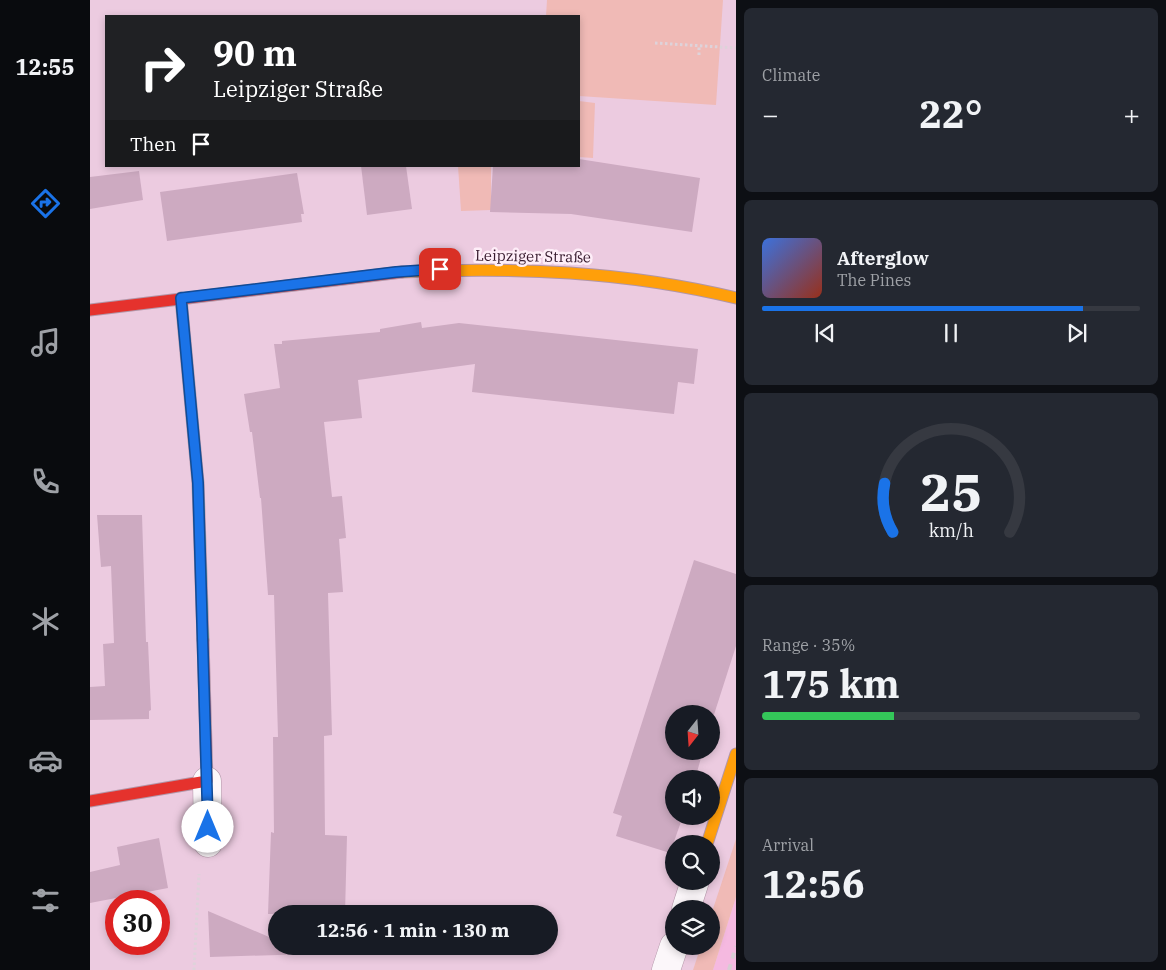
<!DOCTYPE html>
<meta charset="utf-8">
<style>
:root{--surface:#171b24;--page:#242831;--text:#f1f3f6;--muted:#9ea1a6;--line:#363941;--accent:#1a73e8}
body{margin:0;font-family:"IBM Plex Serif",serif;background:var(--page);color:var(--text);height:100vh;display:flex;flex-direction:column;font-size:19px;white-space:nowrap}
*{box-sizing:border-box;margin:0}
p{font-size:16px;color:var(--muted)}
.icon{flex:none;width:28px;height:28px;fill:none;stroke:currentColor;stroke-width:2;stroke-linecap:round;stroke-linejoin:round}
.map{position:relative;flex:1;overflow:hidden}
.panel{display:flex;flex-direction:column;gap:8px;padding:8px;background:#0d0f14;width:430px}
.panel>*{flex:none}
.top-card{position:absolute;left:15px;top:15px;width:475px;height:152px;border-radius:0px;box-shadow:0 2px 8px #0003;background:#202124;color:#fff;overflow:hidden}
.needle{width:32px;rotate:197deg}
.buttons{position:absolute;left:575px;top:705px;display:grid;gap:10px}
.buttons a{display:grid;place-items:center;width:55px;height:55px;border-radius:50%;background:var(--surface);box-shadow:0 2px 8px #0003;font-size:25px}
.speed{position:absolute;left:15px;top:890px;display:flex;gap:10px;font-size:25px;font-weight:700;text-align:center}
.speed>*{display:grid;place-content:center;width:65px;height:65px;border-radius:50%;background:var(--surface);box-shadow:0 2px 8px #0003;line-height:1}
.speed .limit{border:8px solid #d22;background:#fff;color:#111}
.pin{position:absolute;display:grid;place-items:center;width:42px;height:42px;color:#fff;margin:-21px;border-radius:10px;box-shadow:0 2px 8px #0006}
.me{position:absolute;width:55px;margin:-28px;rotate:0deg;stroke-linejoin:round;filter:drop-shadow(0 0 4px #0008)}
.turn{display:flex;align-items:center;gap:18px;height:105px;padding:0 25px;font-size:22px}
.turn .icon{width:65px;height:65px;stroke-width:2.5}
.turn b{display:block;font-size:35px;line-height:42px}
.then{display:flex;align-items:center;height:48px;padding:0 25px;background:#0003;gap:10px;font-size:19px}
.big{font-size:38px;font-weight:700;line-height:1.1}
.panel .card{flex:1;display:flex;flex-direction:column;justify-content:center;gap:8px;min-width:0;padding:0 18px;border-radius:8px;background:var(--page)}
.panel .dial{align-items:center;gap:0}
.dial svg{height:130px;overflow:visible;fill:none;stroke:var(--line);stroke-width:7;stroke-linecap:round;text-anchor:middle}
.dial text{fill:var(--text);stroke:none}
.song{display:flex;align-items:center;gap:15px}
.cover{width:60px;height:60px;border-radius:8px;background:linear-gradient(135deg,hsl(220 70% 55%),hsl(10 70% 35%))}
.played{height:5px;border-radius:2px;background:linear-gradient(90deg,var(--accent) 85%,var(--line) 85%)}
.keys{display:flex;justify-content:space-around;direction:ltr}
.heat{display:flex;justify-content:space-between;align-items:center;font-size:28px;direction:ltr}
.charge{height:8px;border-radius:4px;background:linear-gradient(90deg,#34c759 35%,var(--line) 0)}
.trip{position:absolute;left:178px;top:905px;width:290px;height:50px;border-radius:25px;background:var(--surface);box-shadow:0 2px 8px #0003;font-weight:700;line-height:50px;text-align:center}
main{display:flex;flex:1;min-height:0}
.tab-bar{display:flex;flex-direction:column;width:90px;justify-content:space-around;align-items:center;background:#090b0e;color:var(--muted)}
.tab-bar .icon{width:35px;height:35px}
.tab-bar .active{color:var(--accent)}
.tab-bar b{font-size:22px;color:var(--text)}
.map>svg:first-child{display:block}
.built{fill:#f5b9e0}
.green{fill:#f0bab6}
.building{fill:#cdaac1}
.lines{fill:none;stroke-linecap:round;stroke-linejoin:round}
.street-casing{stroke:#b296a8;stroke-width:29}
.fast-casing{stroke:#b296a8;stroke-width:13}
.slow-casing{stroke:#b296a8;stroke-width:13}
.jam-casing{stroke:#b296a8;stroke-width:13}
.path{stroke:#ded3da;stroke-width:3;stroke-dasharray:2.5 2.5;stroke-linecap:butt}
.street{stroke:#fcf7fa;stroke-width:28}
.fast{stroke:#30b455;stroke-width:11}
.slow{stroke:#ff9f0a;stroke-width:11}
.jam{stroke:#e5322d;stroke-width:11}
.rail{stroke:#d7cdd3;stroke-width:4;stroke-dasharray:6 6;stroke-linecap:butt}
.route-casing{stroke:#114b97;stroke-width:12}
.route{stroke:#1a73e8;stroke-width:9}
.labels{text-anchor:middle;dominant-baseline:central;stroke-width:5;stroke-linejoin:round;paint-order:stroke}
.street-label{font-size:15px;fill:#361a2d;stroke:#feeef8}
</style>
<main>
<nav class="tab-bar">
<b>12:55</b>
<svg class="icon active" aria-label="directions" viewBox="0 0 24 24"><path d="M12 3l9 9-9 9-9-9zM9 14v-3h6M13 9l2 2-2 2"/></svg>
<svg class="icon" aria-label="music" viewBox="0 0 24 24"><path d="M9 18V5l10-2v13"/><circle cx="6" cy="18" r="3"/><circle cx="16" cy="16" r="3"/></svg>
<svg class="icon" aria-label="phone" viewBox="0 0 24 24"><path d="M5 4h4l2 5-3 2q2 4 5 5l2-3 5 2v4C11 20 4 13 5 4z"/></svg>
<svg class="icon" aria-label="climate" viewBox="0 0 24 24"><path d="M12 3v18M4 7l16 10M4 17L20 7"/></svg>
<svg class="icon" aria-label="car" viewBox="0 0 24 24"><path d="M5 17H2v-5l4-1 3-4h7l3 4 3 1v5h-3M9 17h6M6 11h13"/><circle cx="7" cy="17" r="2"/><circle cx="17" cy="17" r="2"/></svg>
<svg class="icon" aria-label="filters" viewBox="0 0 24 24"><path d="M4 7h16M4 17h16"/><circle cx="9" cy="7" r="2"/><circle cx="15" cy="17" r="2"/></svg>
</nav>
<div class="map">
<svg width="646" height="970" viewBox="0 0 646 970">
<rect width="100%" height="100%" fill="#eccbe0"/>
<!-- built -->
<polygon class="built" points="646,897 646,970 623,970"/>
<!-- green -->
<g class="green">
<polygon points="457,0 633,0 626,105 489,96 489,16 456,16"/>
<polygon points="489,101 505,103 503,158 489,157"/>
<polygon points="368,166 401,166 401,210 371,211"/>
<polygon points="646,839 646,897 623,970 603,970 611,946 621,946 621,915"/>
</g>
<!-- building -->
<g class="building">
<polygon points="489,159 610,178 602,232 481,214 400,212 403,166 489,166"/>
<polygon points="271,166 316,166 322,209 277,215"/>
<polygon points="49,171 53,200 0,209 0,177"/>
<polygon points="207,173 214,214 211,214 212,222 77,241 70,192"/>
<polygon points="331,322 332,328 369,323 608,349 604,384 588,382 584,414 382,392 385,364 268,380 272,418 234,422 242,497 252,496 256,538 249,539 253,592 238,593 242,735 234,736 235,835 257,836 255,914 178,914 181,832 184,833 183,737 188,737 184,595 178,595 171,498 170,498 162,432 160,432 154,394 190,388 184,344 192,344 192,341 290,332 290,329"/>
<polygon points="7,515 52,515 56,642 58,642 61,710 59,711 59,719 0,720 0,687 15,686 13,644 24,643 21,566 11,567"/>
<polygon points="604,560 646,574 646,646 621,724 621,714 584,714 584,751 613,751 605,779 584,779 584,816 593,816 580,853 526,836 532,816 523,813"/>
<polygon points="69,838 78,888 0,903 0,872 30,865 27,847"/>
<polygon points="118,911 186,940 186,946 202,946 220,954 120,957"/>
</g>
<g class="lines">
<defs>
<g id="street">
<polyline points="117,781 118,843"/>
<polyline points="596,909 605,881"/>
<polyline points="576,970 584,946"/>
</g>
<polyline id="fast" points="91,298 108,483 113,640"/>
<g id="slow">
<path d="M312,272C426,267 534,271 646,298"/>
<polyline points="617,844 646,754"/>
</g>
<g id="jam">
<polyline points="0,310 312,272"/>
<polyline points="0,801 117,781 113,640"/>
</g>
</defs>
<!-- street casing -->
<use href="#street" class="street-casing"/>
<!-- fast casing -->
<use href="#fast" class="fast-casing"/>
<!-- slow casing -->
<use href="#slow" class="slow-casing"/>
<!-- jam casing -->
<use href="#jam" class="jam-casing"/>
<!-- path -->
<g class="path">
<polyline points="565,43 646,48"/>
<polyline points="609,55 609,46"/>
<polyline points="104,970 109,874"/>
</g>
<!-- street -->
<use href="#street" class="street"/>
<!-- fast -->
<use href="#fast" class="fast"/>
<!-- slow -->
<use href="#slow" class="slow"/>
<!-- jam -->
<use href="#jam" class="jam"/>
<!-- rail -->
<polyline class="rail" points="639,970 646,946"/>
</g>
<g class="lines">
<defs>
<polyline id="route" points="118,827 108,483 91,298 306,272 350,269"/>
</defs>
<!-- route casing -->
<use href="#route" class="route-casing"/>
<!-- route -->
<use href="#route" class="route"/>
</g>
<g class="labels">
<!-- street labels -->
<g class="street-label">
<text transform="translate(443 256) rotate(1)">Leipziger Straße</text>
</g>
</g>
</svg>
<div class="buttons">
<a><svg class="needle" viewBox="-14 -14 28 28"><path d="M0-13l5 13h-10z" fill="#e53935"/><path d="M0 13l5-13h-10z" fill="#9ea1a6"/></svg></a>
<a><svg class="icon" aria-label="sound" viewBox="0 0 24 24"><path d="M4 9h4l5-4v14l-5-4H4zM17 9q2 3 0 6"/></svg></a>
<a><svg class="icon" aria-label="search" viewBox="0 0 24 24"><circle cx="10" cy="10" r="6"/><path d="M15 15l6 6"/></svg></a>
<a><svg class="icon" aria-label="layers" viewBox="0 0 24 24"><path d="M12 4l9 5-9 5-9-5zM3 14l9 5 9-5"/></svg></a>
</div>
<div class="speed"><div class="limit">30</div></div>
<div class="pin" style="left:350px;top:269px;background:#d93025"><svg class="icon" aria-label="arrive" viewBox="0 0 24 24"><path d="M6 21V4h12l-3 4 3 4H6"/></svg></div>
<svg class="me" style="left:118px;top:827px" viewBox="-20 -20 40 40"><circle r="19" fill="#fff"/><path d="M0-13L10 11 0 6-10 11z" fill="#1a73e8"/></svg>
<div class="trip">12:56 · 1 min · 130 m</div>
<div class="top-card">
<div class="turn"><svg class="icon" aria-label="right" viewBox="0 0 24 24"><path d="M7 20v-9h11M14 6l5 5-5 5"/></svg><div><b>90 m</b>Leipziger Straße</div></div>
<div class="then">Then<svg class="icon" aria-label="arrive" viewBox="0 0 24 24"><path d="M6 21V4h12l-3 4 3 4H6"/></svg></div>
</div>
</div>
<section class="panel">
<div class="card"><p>Climate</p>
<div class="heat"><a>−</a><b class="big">22°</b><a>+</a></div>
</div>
<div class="card">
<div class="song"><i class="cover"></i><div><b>Afterglow</b><p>The Pines</p></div></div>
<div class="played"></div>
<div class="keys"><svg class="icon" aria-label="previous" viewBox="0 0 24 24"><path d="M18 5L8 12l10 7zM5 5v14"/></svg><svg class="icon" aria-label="pause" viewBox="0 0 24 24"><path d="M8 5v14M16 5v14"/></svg><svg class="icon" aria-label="next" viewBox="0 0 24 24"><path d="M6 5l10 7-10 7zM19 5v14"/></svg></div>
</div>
<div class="card dial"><svg viewBox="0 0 100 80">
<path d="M14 69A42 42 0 1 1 86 69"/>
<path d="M14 69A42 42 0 0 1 9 39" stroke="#1a73e8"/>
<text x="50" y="56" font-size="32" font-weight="700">25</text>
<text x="50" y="72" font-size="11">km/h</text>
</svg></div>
<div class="card"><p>Range · 35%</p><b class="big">175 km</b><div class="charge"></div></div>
<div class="card"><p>Arrival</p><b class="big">12:56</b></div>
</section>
</main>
